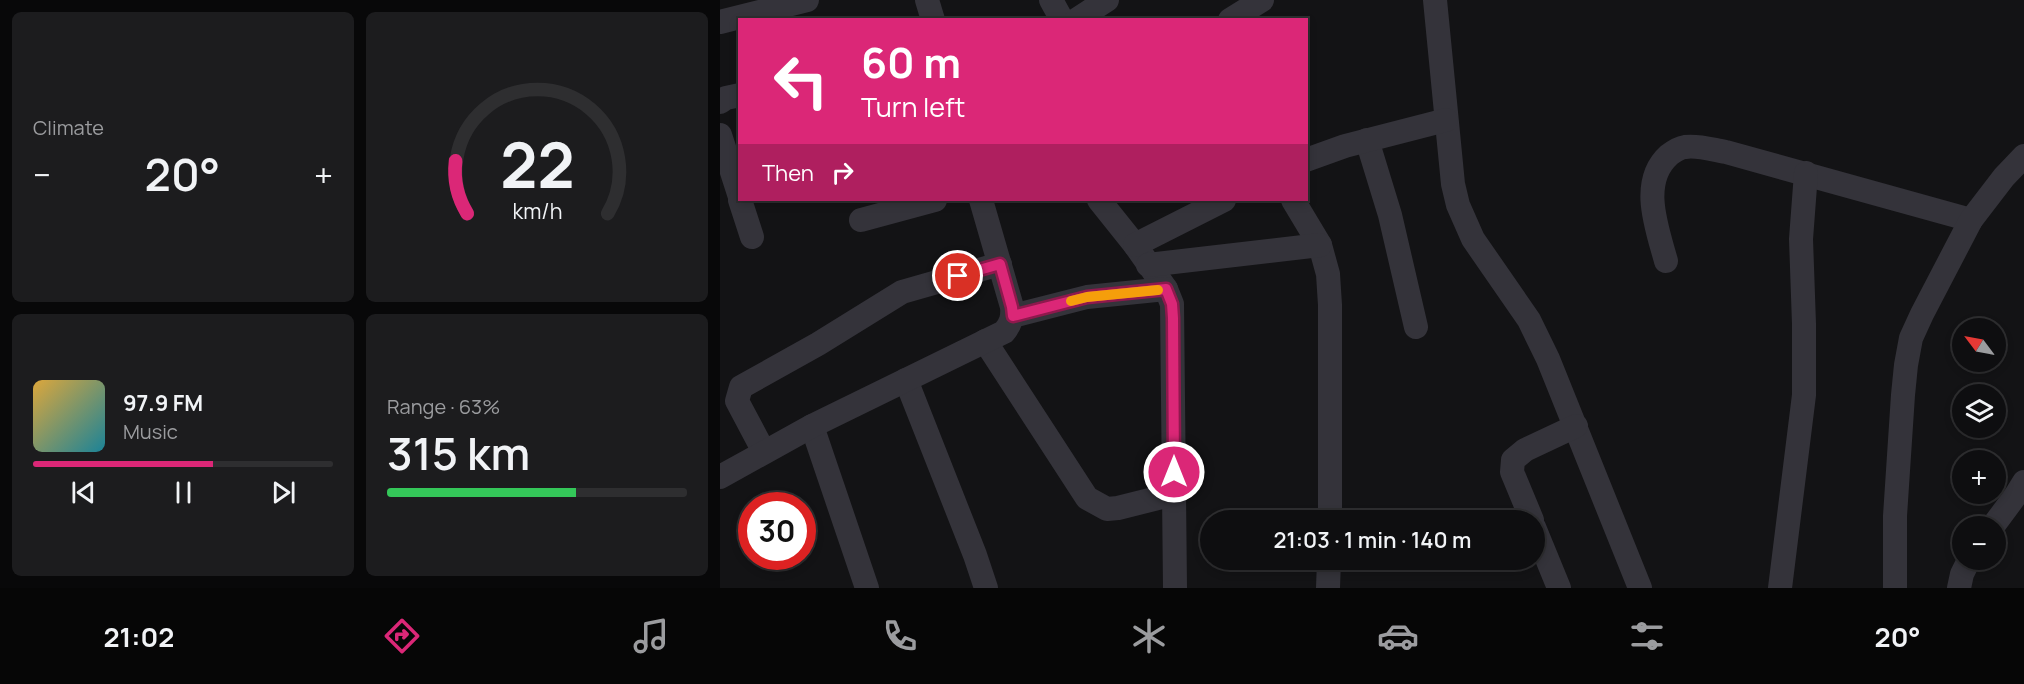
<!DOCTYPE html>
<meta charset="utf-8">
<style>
:root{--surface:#0e0e10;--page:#1c1c1e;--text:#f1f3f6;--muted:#9b9c9f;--line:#2e2e30;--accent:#db2777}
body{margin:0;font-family:Manrope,sans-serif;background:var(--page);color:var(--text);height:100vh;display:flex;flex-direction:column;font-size:22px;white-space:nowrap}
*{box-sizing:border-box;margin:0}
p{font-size:20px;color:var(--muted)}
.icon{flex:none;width:33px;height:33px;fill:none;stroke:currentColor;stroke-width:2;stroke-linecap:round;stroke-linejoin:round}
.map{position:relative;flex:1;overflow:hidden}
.details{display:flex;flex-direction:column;gap:12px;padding:12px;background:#080809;width:720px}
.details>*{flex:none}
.hud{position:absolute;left:18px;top:18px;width:570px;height:183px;border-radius:0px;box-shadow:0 3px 9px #0003,0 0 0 2px var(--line);background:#db2777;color:#fff;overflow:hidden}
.needle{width:39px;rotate:302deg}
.tools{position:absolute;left:1232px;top:318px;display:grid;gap:12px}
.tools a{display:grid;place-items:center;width:54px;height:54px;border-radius:50%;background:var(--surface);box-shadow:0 3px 9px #0003,0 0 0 2px var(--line);font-size:30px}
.speed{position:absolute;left:18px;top:492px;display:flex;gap:12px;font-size:30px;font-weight:700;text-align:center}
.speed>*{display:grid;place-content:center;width:78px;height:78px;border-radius:50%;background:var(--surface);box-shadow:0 3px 9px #0003,0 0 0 2px var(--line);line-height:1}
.speed .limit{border:9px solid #d22;background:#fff;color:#111}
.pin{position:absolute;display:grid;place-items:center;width:51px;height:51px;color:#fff;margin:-26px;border:3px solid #fff;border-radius:50%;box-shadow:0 2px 6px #0007}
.me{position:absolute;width:66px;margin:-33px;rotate:0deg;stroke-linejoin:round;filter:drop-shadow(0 0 4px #0008)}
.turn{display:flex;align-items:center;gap:21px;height:126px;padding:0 24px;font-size:27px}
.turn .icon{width:78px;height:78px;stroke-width:2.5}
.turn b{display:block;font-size:42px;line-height:51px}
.then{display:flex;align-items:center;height:57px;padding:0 24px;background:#0003;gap:12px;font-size:22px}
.big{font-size:45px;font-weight:600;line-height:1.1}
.details .tile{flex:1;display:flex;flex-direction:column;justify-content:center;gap:9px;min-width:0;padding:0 21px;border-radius:9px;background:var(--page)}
.details .dial{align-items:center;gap:0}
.dial svg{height:156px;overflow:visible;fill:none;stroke:var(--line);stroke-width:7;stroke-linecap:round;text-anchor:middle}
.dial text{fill:var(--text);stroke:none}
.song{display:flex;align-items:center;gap:18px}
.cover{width:72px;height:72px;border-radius:9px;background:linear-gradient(135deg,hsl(40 70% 55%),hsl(190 70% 35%))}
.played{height:6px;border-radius:3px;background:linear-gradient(90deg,var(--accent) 60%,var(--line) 60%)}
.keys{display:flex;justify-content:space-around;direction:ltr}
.heat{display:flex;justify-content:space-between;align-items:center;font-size:33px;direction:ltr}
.charge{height:9px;border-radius:4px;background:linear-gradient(90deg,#34c759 63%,var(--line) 0)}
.details .tiles{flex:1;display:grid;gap:12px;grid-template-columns:repeat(2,1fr)}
.trip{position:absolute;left:480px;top:510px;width:345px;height:60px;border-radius:30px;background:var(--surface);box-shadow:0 3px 9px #0003,0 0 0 2px var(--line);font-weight:600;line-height:60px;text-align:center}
.tab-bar{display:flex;height:96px;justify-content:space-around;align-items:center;background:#060606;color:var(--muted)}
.tab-bar .icon{width:42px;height:42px}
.tab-bar .active{color:var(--accent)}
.tab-bar b{font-size:27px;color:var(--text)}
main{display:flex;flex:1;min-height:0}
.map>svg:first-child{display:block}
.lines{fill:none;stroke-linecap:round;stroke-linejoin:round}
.minor{stroke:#34333a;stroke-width:24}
.route-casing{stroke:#8e194d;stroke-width:15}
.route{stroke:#db2777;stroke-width:10}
.slow{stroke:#f59e0b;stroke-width:10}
</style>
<main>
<section class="details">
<div class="tiles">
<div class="tile"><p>Climate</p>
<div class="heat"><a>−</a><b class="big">20°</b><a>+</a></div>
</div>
<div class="tile dial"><svg viewBox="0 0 100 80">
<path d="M14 69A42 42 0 1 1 86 69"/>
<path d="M14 69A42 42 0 0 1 8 42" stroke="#db2777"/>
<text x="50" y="56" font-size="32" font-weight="700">22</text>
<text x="50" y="72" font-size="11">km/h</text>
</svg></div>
<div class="tile">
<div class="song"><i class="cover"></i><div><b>97.9 FM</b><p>Music</p></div></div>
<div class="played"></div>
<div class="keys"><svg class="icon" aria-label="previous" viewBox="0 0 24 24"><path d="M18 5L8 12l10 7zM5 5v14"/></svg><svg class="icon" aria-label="pause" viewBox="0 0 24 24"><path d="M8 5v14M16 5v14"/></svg><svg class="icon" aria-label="next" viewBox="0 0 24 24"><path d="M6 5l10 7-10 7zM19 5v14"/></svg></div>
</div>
<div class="tile"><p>Range · 63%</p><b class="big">315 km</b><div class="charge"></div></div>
</div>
</section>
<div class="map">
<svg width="1304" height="588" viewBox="0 0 1304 588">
<rect width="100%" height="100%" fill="#131315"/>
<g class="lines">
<!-- minor -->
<g class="minor">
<polyline points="207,0 213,20"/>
<polyline points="331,0 342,20"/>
<polyline points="715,0 733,184 738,205 753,239 809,320 828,359 920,588"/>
<polyline points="356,20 387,0"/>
<polyline points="510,20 542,0"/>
<polyline points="0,22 87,0"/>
<polyline points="0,102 6,98 20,95"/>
<polyline points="0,135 20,197"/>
<polyline points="647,140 670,215 696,327"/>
<polyline points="586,160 625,146 726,120"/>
<polyline points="20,200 32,237"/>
<polyline points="379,200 415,245 446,289 452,304 455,588"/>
<polyline points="573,200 600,245 608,274 610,305 610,520"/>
<polyline points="141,220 215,200"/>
<polyline points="415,245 504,200"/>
<path d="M946,261C937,228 919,182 949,155C953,152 959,148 965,147C979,145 993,150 1006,152L1251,220"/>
<polyline points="428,265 600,245"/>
<polyline points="293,316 367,297 446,289"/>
<polyline points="265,341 367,498 387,509 398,508 454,494"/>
<polyline points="186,380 255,555 266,588"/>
<polyline points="92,426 147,588"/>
<polyline points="44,452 17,401 21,387 98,344 182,292 280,264"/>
<path d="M0,477L92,426L284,332C291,324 293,317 292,307L261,200"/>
<polyline points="812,520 792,472 793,460 805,450 856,426"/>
<polyline points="1273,526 1296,495 1304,482"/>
<polyline points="814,527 839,588"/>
<polyline points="608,588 609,560"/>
<polyline points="1060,588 1084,395 1084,324 1081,239 1086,173"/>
<polyline points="1175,588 1175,516 1183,395 1186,365 1191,338 1202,314 1251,220 1284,177 1304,156"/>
<polyline points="1239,588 1242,574 1249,560"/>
</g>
</g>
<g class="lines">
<defs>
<polyline id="route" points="238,276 280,264 292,307 293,316 367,297 446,289 452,304 453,318 454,472"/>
</defs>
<!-- route casing -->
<use href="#route" class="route-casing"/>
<!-- route -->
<use href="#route" class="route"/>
<!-- slow -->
<polyline class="slow" points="351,301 367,297 438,290"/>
</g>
</svg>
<div class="tools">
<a><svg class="needle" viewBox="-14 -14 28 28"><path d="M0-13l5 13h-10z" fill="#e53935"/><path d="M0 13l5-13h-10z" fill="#9b9c9f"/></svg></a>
<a><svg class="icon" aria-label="layers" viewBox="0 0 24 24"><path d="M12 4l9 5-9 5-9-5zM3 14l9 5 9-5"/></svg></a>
<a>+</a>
<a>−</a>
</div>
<div class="speed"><div class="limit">30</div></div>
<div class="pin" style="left:238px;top:276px;background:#d93025"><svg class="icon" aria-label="arrive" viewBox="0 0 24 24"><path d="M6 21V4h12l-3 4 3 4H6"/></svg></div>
<svg class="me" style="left:454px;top:472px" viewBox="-20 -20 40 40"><circle r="17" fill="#db2777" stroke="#fff" stroke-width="3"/><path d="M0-11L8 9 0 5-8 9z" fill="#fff"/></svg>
<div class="trip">21:03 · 1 min · 140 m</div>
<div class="hud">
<div class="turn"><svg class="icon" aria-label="left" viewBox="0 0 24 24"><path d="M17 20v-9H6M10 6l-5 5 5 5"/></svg><div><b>60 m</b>Turn left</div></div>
<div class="then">Then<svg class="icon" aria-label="right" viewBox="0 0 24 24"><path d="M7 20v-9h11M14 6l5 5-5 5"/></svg></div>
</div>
</div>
</main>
<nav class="tab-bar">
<b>21:02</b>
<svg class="icon active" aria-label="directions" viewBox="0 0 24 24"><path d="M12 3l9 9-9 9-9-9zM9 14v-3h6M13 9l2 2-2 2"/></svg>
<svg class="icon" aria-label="music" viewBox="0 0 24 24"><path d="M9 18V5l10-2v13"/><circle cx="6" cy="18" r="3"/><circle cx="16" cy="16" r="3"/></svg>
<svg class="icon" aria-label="phone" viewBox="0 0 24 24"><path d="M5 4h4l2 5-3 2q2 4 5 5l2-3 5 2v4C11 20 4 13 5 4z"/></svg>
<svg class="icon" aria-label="climate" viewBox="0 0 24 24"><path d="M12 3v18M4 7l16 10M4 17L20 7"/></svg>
<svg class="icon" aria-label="car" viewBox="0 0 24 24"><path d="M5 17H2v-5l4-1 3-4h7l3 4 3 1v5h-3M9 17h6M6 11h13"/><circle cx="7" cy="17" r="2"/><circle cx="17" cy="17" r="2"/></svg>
<svg class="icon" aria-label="filters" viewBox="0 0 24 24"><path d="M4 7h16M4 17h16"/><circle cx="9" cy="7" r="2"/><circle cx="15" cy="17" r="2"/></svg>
<b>20°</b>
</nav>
